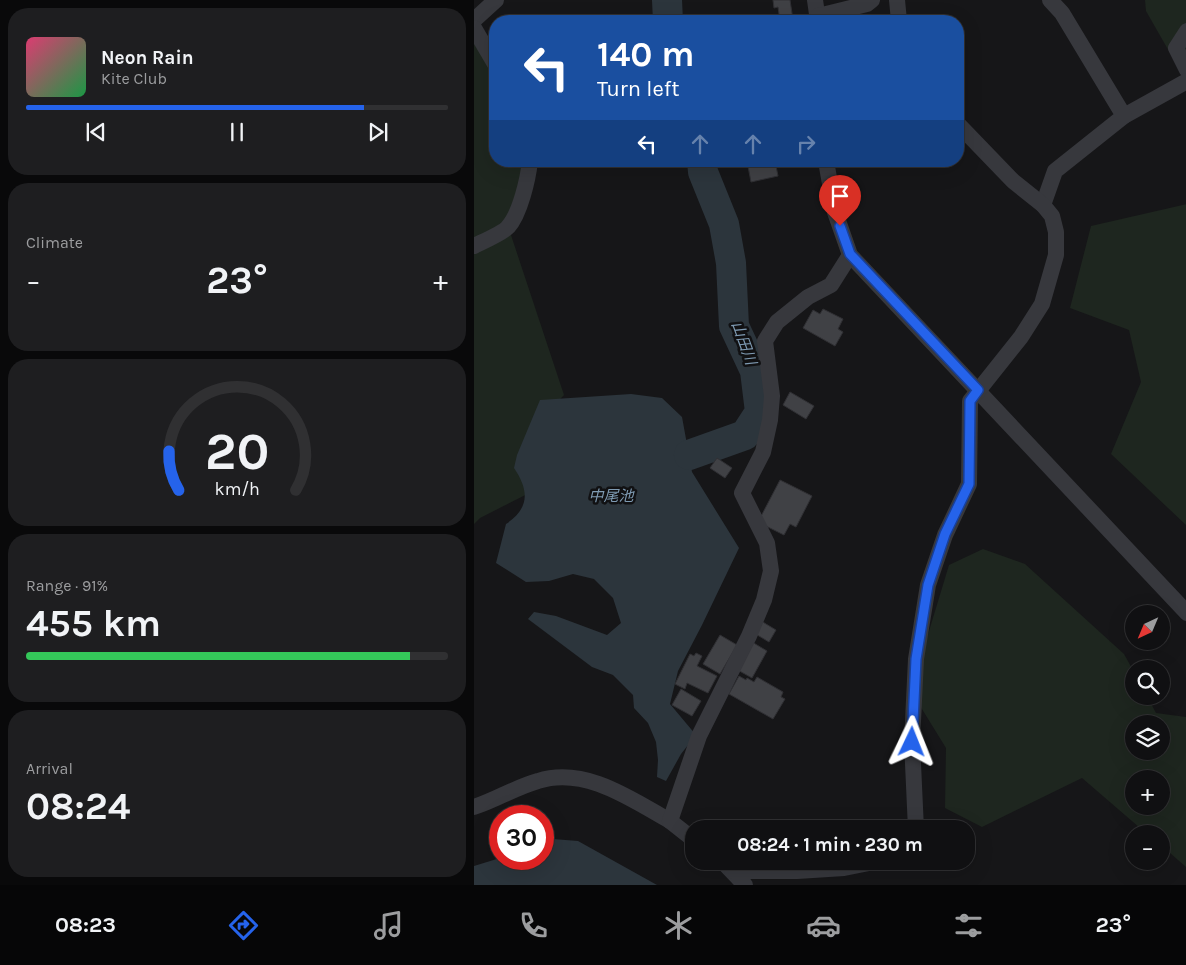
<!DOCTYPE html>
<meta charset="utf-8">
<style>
:root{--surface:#101012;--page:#1e1e20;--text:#f1f3f6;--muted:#9c9d9f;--line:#303032;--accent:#2563eb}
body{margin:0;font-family:Karla,"Noto Sans JP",sans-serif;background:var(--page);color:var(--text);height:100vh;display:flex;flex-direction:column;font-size:19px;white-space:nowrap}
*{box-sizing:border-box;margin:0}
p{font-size:16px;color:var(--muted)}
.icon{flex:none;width:28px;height:28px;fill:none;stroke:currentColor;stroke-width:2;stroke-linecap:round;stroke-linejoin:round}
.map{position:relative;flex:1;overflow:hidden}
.sheet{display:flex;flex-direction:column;gap:8px;padding:8px;background:#09090a;width:474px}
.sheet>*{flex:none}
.hud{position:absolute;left:15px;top:15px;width:475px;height:152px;border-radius:20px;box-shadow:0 5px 20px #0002,0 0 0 1px var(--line);background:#1a4fa0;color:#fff;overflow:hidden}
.needle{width:32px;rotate:224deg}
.fabs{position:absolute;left:651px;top:605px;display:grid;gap:10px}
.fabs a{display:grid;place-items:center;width:45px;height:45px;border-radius:50%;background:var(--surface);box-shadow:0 5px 20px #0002,0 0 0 1px var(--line);font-size:25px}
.speed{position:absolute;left:15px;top:805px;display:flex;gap:10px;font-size:25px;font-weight:700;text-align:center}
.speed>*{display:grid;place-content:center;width:65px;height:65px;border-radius:50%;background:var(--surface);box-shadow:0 5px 20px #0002,0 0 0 1px var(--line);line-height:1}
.speed .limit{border:8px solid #d22;background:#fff;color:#111}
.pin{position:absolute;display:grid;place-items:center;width:42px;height:42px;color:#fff;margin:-51px -21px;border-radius:50% 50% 50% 0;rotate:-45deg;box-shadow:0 0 5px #0007}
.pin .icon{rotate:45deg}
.me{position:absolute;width:55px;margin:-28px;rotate:2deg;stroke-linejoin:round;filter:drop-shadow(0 0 4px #0008)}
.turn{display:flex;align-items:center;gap:18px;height:105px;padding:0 25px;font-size:22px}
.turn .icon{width:65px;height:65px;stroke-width:2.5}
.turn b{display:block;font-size:35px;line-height:42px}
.lanes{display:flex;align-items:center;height:48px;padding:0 25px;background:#0003;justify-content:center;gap:25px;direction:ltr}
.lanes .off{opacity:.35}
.big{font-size:38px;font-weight:700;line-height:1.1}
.sheet .card{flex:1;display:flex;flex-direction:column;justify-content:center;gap:8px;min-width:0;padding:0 18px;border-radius:20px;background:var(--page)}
.sheet .dial{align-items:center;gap:0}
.dial svg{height:130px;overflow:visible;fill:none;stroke:var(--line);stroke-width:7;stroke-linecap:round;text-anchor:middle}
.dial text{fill:var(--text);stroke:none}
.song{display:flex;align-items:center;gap:15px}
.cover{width:60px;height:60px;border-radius:8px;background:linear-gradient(135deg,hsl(340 70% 55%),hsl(140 70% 35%))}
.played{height:5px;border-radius:2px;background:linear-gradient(90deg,var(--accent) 80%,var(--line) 80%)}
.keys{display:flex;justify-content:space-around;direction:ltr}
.heat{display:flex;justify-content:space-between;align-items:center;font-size:28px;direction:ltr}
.charge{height:8px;border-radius:4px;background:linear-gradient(90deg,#34c759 91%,var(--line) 0)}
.trip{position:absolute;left:211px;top:820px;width:290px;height:50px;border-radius:20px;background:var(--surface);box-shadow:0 5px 20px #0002,0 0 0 1px var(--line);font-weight:700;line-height:50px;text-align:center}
.menu{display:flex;height:80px;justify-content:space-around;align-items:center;background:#060607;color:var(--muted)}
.menu .icon{width:35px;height:35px}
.menu .selected{color:var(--accent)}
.menu b{font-size:22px;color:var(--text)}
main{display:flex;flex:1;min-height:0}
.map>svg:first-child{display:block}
.green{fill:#1e261f;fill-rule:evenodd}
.water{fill:#2c353c}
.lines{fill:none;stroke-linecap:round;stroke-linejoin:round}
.river{stroke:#2c353c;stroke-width:30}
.building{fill:#404145;stroke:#303034}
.street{stroke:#37383d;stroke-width:16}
.route-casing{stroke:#184099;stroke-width:12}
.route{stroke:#2563eb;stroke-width:9}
.labels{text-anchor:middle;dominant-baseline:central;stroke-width:5;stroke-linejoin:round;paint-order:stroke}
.water-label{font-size:15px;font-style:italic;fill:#7f9bb3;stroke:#111113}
</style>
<main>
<section class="sheet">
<div class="card">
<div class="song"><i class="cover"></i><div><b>Neon Rain</b><p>Kite Club</p></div></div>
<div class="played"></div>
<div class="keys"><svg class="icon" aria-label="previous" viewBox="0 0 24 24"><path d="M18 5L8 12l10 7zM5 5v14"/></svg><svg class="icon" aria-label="pause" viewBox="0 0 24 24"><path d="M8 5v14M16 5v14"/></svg><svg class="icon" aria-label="next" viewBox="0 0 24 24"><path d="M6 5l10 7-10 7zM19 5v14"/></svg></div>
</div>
<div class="card"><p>Climate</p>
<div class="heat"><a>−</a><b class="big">23°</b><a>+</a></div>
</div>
<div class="card dial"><svg viewBox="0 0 100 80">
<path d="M14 69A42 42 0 1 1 86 69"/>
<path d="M14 69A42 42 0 0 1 8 45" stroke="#2563eb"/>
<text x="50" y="56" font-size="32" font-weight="700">20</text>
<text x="50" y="72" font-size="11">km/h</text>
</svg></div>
<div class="card"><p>Range · 91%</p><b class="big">455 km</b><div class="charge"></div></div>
<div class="card"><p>Arrival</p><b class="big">08:24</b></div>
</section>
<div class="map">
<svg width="713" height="885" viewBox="0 0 713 885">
<rect width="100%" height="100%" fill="#161618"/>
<!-- green -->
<g class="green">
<polygon points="671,0 712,0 712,81 672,11"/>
<polygon points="0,28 21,64 21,161 55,161 34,226 90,395 75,411 79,481 6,518 0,524"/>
<polygon points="713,204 713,525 712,525 637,454 667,382 655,330 596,308 617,226"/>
<path d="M509,549L551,564L650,654L660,672V696H673L682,713L712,717V867L688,846V834H673L608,778L508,827L471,808L472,748L443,701L452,641L475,565ZM660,724H688V751H660ZM660,779H688V806H660Z"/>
</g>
<!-- water -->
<g class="water">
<path d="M157,394L188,398L208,417L218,472L265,548L228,625L204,671L196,704L222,735L207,754L192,781L183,777L184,760L182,742L174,723L160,708L159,695L139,675L118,667L54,619L60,612L82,616L133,635L147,623L139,598L120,579L99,574L75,581L52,582L22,563L32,524C56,508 55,490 40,468L43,455L66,400Z"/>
<polygon points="79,839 104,841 183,885 0,885 0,866 26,858 69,859 69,842"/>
</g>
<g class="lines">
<!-- river -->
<g class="river">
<polyline points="193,0 194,21"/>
<polyline points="215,455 271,435 286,412 281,371 260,326 257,263 250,224 229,172 228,161"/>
</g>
</g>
<!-- building -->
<g class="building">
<polygon points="299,0 316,0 319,20 306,21 304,7 300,8"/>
<polygon points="273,161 301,161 304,176 277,182"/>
<polygon points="349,309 369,319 364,329 369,332 361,346 329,328 339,310 346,314"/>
<polygon points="316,392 340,406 332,419 309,405"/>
<polygon points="243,458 258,468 251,478 236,468"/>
<polygon points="306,480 338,496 322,527 316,524 310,535 284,522"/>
<polygon points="287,621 302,630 295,642 280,633"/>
<polygon points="246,635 263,645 246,674 229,664"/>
<polygon points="278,642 293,651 278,678 262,669"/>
<polygon points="222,653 228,656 223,666 243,676 234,693 213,683 211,689 201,684 216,654 220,656"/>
<polygon points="265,676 272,680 273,678 280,682 283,677 309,692 307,697 311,699 299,719 255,694"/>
<polygon points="207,689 227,701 218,716 198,705"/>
</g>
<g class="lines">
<!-- street -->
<g class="street">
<polyline points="341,0 344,21"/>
<polyline points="423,0 425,21"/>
<polyline points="344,16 393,4 398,0"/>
<polyline points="0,20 22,0"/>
<polyline points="0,28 21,64"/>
<polyline points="713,31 702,48 713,70"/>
<polyline points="650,116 713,81"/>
<polyline points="352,161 361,212 376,255 713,613"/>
<polyline points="569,205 581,171 650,116 588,13 576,0"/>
<path d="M0,246C8,242 29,233 34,227C46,214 54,179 56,161"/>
<path d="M0,807C22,800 42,787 64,781C111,766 157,799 196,821"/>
<polyline points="442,829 438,742 442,659 454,585 471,535 495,484 496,401 547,337 568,304 582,255 582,232 578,216 569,205 539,181 484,124"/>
<polyline points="220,840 196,821 225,736 275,636 290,600 297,571 293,543 268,493 289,452 296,420 298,396 291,341 303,322 334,297 357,285 376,255"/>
<polyline points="248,861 271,885"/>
<polyline points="258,871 323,871 370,868 405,861"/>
</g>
</g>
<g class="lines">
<defs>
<polyline id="route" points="366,226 376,254 504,390 496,401 495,484 471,534 454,585 442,659 438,742"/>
</defs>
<!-- route casing -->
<use href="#route" class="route-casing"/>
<!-- route -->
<use href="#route" class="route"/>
</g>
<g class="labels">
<!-- water labels -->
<g class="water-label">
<text transform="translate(270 343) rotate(70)">山田川</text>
<text x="137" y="496">中尾池</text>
</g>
</g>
</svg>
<div class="fabs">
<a><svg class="needle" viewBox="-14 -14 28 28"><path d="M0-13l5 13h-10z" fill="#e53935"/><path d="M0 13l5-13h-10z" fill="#9c9d9f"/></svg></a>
<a><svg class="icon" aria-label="search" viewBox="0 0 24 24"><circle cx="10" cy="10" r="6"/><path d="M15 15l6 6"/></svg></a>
<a><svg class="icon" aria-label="layers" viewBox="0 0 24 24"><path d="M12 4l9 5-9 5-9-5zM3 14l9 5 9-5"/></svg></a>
<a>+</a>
<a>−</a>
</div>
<div class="speed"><div class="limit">30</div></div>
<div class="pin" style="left:366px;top:226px;background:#d93025"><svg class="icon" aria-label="arrive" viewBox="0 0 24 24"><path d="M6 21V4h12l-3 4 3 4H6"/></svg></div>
<svg class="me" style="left:438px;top:742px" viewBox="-20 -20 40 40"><path d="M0-17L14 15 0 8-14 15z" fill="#2563eb" stroke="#fff" stroke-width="4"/></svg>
<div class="trip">08:24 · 1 min · 230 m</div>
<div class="hud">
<div class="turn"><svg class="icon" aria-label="left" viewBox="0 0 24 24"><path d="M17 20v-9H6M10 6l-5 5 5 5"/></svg><div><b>140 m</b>Turn left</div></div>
<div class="lanes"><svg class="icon" aria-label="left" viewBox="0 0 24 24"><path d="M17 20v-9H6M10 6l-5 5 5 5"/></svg><svg class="icon off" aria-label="ahead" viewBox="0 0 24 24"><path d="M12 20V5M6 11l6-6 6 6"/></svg><svg class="icon off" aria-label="ahead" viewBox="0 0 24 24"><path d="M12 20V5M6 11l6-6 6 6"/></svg><svg class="icon off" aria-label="right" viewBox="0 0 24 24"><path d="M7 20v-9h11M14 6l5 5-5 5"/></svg></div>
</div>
</div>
</main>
<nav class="menu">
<b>08:23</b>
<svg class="icon selected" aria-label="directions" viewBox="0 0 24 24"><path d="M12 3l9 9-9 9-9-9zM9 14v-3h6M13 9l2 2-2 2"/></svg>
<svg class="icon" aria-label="music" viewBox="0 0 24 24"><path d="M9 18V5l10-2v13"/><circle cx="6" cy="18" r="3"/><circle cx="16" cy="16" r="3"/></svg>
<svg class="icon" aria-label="phone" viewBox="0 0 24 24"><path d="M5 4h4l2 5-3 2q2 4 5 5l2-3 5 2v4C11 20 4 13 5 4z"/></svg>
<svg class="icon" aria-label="climate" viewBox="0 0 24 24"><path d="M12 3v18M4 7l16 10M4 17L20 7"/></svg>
<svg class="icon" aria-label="car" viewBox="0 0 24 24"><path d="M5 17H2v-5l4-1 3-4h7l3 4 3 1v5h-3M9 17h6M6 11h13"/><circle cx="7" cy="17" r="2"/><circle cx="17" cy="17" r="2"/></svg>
<svg class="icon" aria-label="filters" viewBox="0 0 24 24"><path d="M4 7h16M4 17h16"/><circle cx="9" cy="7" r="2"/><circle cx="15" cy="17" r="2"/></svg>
<b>23°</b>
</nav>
